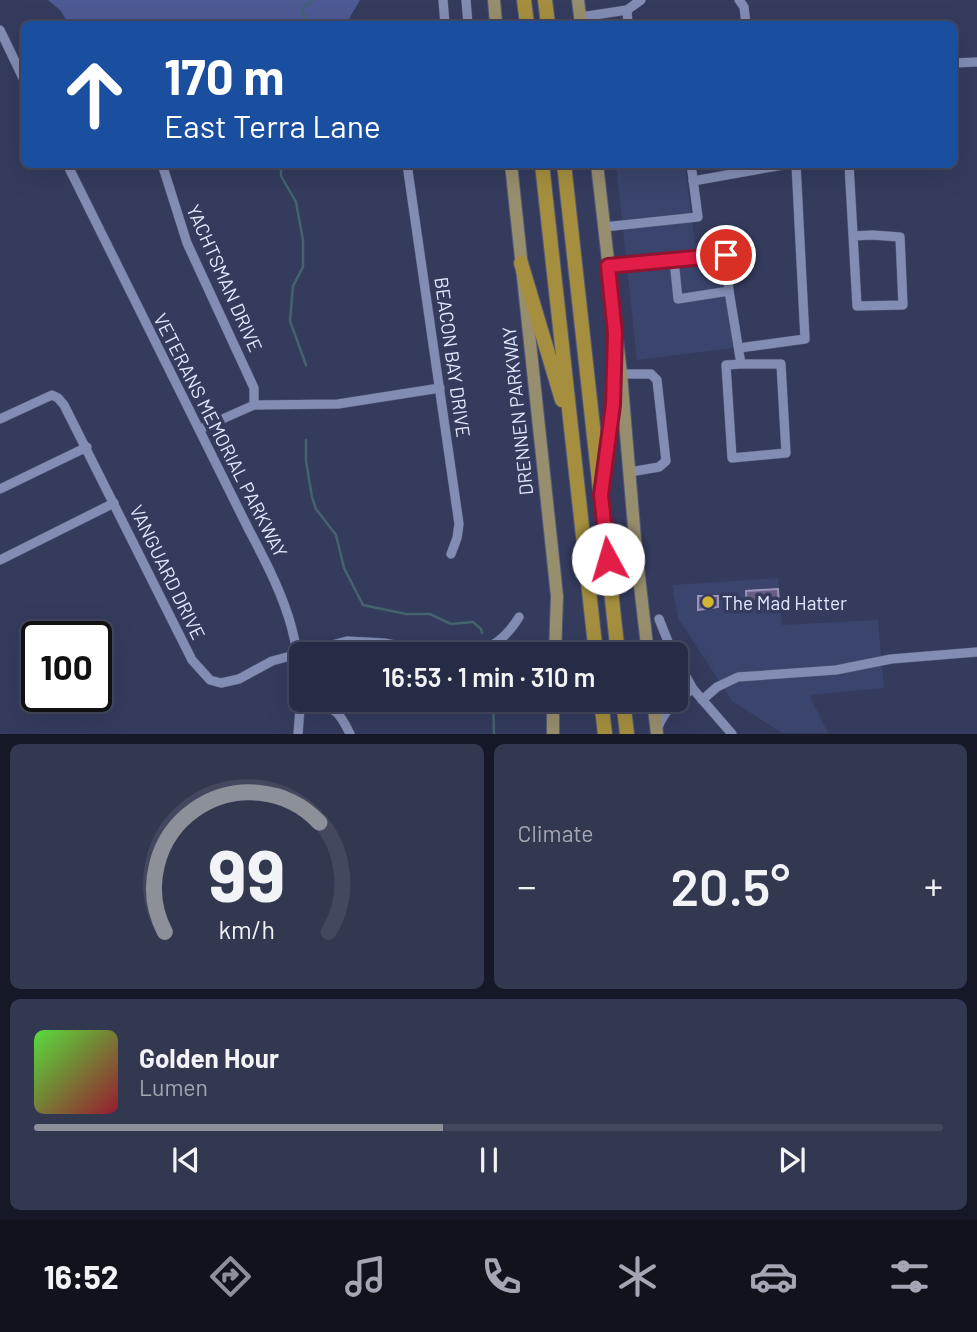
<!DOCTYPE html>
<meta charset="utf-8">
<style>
:root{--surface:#272c46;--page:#333851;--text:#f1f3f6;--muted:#a4a7b3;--line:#43485f;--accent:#8c9099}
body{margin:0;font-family:Barlow,sans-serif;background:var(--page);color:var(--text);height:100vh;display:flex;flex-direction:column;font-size:26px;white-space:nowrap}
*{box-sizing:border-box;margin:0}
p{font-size:23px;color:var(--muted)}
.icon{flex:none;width:38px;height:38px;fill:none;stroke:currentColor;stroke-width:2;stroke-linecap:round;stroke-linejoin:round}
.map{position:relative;height:734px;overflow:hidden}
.drawer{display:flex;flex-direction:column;gap:10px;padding:10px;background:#151826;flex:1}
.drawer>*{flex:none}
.hud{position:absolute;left:21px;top:21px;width:936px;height:147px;border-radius:10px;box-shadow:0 7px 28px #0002,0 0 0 2px var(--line);background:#1a4fa0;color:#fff;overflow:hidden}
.speed{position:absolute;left:21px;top:621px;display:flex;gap:14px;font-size:35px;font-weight:700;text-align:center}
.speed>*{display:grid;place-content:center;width:91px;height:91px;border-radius:50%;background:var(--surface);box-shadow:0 7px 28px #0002,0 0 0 2px var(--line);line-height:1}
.speed .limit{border:4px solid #111;border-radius:10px;background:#fff;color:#111}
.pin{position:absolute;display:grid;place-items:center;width:60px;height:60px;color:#fff;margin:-30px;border:4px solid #fff;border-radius:50%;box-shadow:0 2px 7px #0007}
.me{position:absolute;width:77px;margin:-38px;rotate:354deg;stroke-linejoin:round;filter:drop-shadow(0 0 5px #0008)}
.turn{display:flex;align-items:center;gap:24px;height:147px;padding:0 28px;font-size:32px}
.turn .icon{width:91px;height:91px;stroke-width:2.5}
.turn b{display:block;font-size:49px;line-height:60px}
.big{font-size:52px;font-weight:600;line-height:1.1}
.drawer .tile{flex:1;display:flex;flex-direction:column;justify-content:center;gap:10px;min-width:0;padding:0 24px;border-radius:10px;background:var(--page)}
.drawer .dial{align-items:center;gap:0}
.dial svg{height:182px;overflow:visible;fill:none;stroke:var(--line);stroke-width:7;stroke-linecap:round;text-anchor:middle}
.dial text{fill:var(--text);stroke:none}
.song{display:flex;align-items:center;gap:21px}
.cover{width:84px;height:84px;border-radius:10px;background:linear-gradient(135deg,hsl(110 70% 55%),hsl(350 70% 35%))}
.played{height:7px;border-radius:4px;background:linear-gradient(90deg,var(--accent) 45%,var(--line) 45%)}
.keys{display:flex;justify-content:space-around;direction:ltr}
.heat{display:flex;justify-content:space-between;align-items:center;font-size:38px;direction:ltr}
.drawer .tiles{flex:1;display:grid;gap:10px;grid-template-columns:1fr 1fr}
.tile:last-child{grid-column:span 2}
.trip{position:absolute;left:289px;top:642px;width:399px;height:70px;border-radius:10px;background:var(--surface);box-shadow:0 7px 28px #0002,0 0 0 2px var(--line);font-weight:600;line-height:70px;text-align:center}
.tab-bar{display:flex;height:112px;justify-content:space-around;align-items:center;background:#10121c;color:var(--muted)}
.tab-bar .icon{width:49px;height:49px}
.tab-bar .current{color:var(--accent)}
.tab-bar b{font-size:32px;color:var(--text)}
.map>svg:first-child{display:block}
.built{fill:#3b446d}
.green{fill:#4e5a94}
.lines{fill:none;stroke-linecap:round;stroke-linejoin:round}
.stream{stroke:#44636f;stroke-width:2.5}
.building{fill:#665e83;stroke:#9b92bb;stroke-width:2}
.minor-casing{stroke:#545976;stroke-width:10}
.major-casing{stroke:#545976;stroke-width:14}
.highway-casing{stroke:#545976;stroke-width:16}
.minor{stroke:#838db4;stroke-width:9}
.major{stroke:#978e6d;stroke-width:12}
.highway{stroke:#a58f3e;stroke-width:14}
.route-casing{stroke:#92132f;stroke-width:18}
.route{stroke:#e11d48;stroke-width:12}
.poi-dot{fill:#d5b534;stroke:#343b5d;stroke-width:2.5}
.labels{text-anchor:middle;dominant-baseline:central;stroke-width:7;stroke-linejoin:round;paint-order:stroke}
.street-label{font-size:19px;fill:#e4e9ff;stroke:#343b5d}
.poi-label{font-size:19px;fill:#e4e9ff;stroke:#343b5d;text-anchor:start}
</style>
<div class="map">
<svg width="977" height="734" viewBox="0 0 977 734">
<rect width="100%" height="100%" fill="#343b5d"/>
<!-- built -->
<g class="built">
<polygon points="616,165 685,165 695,244 720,242 733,348 637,360"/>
<polygon points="778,578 782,625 878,620 884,688 809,695 828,733 782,733 732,701 678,618 672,585"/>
</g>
<!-- green -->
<polygon class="green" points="48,0 360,0 346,24 65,24 66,20 61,11"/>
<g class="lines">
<!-- stream -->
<g class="stream">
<polyline points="306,24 302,9 313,0"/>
<polyline points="281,164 281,176 296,202 303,240 303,267 293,286 290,321 306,365"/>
<polyline points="306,440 306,461 312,497 316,509 336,535 344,568 363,605 406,614 430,614 451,624 473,622 481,629 482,633"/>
<polyline points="493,700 494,734"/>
</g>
</g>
<!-- building -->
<g class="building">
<polygon points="778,589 779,607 747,609 746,591"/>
<polygon points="698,596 718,596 718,607 698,610"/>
</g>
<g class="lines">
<defs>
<g id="minor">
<polyline points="443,0 445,24"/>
<polyline points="466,0 468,24"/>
<polyline points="739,0 744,7 746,24"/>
<polyline points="627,10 628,24"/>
<polyline points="581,17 627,10 641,0"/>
<polyline points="0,30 24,80"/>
<polyline points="954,63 977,62"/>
<path d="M67,164L249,530C288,603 307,648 298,734"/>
<polyline points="162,164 187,243 254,388 254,405"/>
<polyline points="407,164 459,524 457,538 451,554"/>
<polyline points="849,164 857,306 903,305 900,237 872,235 853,236"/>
<polyline points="693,181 789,164"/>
<polyline points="604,227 698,217 691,164"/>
<polyline points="674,260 678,299 729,291"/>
<polyline points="608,266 726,255 729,291 741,364 726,365 732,458 786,453 781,364 741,364"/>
<polyline points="739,348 805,339 796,164"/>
<polyline points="621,374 651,374 657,380 666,461 659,467 630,472"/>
<polyline points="0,419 52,395 58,398 64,405 192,660 210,680 221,683 239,679 272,661 347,641 384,643 442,654"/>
<polyline points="200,429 254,405 338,404 440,388"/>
<polyline points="0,489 87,447"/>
<polyline points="0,560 114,503"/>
<polyline points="659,619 673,654"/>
<path d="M469,654C492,649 507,637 519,617"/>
<polyline points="676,659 693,689 732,734"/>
<polyline points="702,700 717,687 738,677 836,670 891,659 977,652"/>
<path d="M301,703C332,708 336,704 350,734"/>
<path d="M657,729C665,710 675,700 693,689"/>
</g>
<g id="major">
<polyline points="494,0 496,24"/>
<polyline points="578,0 581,24"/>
<polyline points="511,164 557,596 555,654"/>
<polyline points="597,164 621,374 636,551 648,654"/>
<polyline points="653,700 657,734"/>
<polyline points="553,734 553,700"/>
</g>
<g id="highway">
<polyline points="524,0 527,24"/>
<polyline points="545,0 548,24"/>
<polyline points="542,164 596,654"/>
<polyline points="564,164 618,654"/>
<polyline points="521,263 562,400"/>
<polyline points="604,473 613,405 615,333"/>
<polyline points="601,700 605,734"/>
<polyline points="623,700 627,734"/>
</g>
</defs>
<!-- minor casing -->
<use href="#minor" class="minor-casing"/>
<!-- major casing -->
<use href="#major" class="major-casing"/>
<!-- highway casing -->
<use href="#highway" class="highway-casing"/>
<!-- minor -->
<use href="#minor" class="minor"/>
<!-- major -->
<use href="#major" class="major"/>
<!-- highway -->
<use href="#highway" class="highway"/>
</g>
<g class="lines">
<defs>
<polyline id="route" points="608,559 601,495 613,405 615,333 608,266 726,255"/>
</defs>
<!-- route casing -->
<use href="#route" class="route-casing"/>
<!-- route -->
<use href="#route" class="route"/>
</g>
<!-- markers -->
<circle class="poi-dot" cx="708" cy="602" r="7"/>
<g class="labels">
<!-- street labels -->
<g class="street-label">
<text transform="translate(225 278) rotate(66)">YACHTSMAN DRIVE</text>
<text transform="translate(453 357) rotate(82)">BEACON BAY DRIVE</text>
<text transform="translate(517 411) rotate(-96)">DRENNEN PARKWAY</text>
<text transform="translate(221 435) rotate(63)">VETERANS MEMORIAL PARKWAY</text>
<text transform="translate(168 572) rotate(64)">VANGUARD DRIVE</text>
</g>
<!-- poi labels -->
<g class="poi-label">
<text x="722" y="602">The Mad Hatter</text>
</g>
</g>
</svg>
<div class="speed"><div class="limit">100</div></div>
<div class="pin" style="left:726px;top:255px;background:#d93025"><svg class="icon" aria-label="arrive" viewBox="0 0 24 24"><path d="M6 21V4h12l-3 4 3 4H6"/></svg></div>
<svg class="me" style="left:608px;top:559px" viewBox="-20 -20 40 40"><circle r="19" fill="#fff"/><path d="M0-13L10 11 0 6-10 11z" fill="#e11d48"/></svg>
<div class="trip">16:53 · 1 min · 310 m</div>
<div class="hud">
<div class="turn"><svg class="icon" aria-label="ahead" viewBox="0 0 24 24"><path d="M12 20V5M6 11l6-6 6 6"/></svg><div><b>170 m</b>East Terra Lane</div></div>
</div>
</div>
<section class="drawer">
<div class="tiles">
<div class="tile dial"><svg viewBox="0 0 100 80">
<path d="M14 69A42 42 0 1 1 86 69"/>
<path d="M14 69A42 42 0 0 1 82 21" stroke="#8c9099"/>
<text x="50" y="56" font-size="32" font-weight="700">99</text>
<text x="50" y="72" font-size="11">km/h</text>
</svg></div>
<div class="tile"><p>Climate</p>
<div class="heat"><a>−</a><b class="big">20.5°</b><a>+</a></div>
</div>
<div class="tile">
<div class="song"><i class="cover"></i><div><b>Golden Hour</b><p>Lumen</p></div></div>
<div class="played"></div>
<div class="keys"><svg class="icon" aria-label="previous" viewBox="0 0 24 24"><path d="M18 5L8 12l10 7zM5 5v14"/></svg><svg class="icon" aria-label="pause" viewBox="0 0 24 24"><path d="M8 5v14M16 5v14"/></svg><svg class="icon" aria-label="next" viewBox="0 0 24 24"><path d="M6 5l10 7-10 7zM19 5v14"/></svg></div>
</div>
</div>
</section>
<nav class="tab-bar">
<b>16:52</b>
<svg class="icon current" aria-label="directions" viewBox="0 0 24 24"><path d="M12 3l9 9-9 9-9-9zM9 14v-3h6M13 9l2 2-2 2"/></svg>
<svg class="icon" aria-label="music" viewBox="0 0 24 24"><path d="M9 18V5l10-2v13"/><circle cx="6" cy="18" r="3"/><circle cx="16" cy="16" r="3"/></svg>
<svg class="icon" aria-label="phone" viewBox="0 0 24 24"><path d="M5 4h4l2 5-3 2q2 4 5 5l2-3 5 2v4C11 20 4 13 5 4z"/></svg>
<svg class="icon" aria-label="climate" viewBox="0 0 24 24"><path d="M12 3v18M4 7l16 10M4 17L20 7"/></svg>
<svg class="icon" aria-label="car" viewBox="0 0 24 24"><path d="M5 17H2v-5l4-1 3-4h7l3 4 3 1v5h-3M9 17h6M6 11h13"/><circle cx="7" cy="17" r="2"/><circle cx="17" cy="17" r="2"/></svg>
<svg class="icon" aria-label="filters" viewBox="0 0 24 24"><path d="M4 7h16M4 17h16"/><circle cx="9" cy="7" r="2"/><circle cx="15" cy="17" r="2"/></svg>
</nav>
